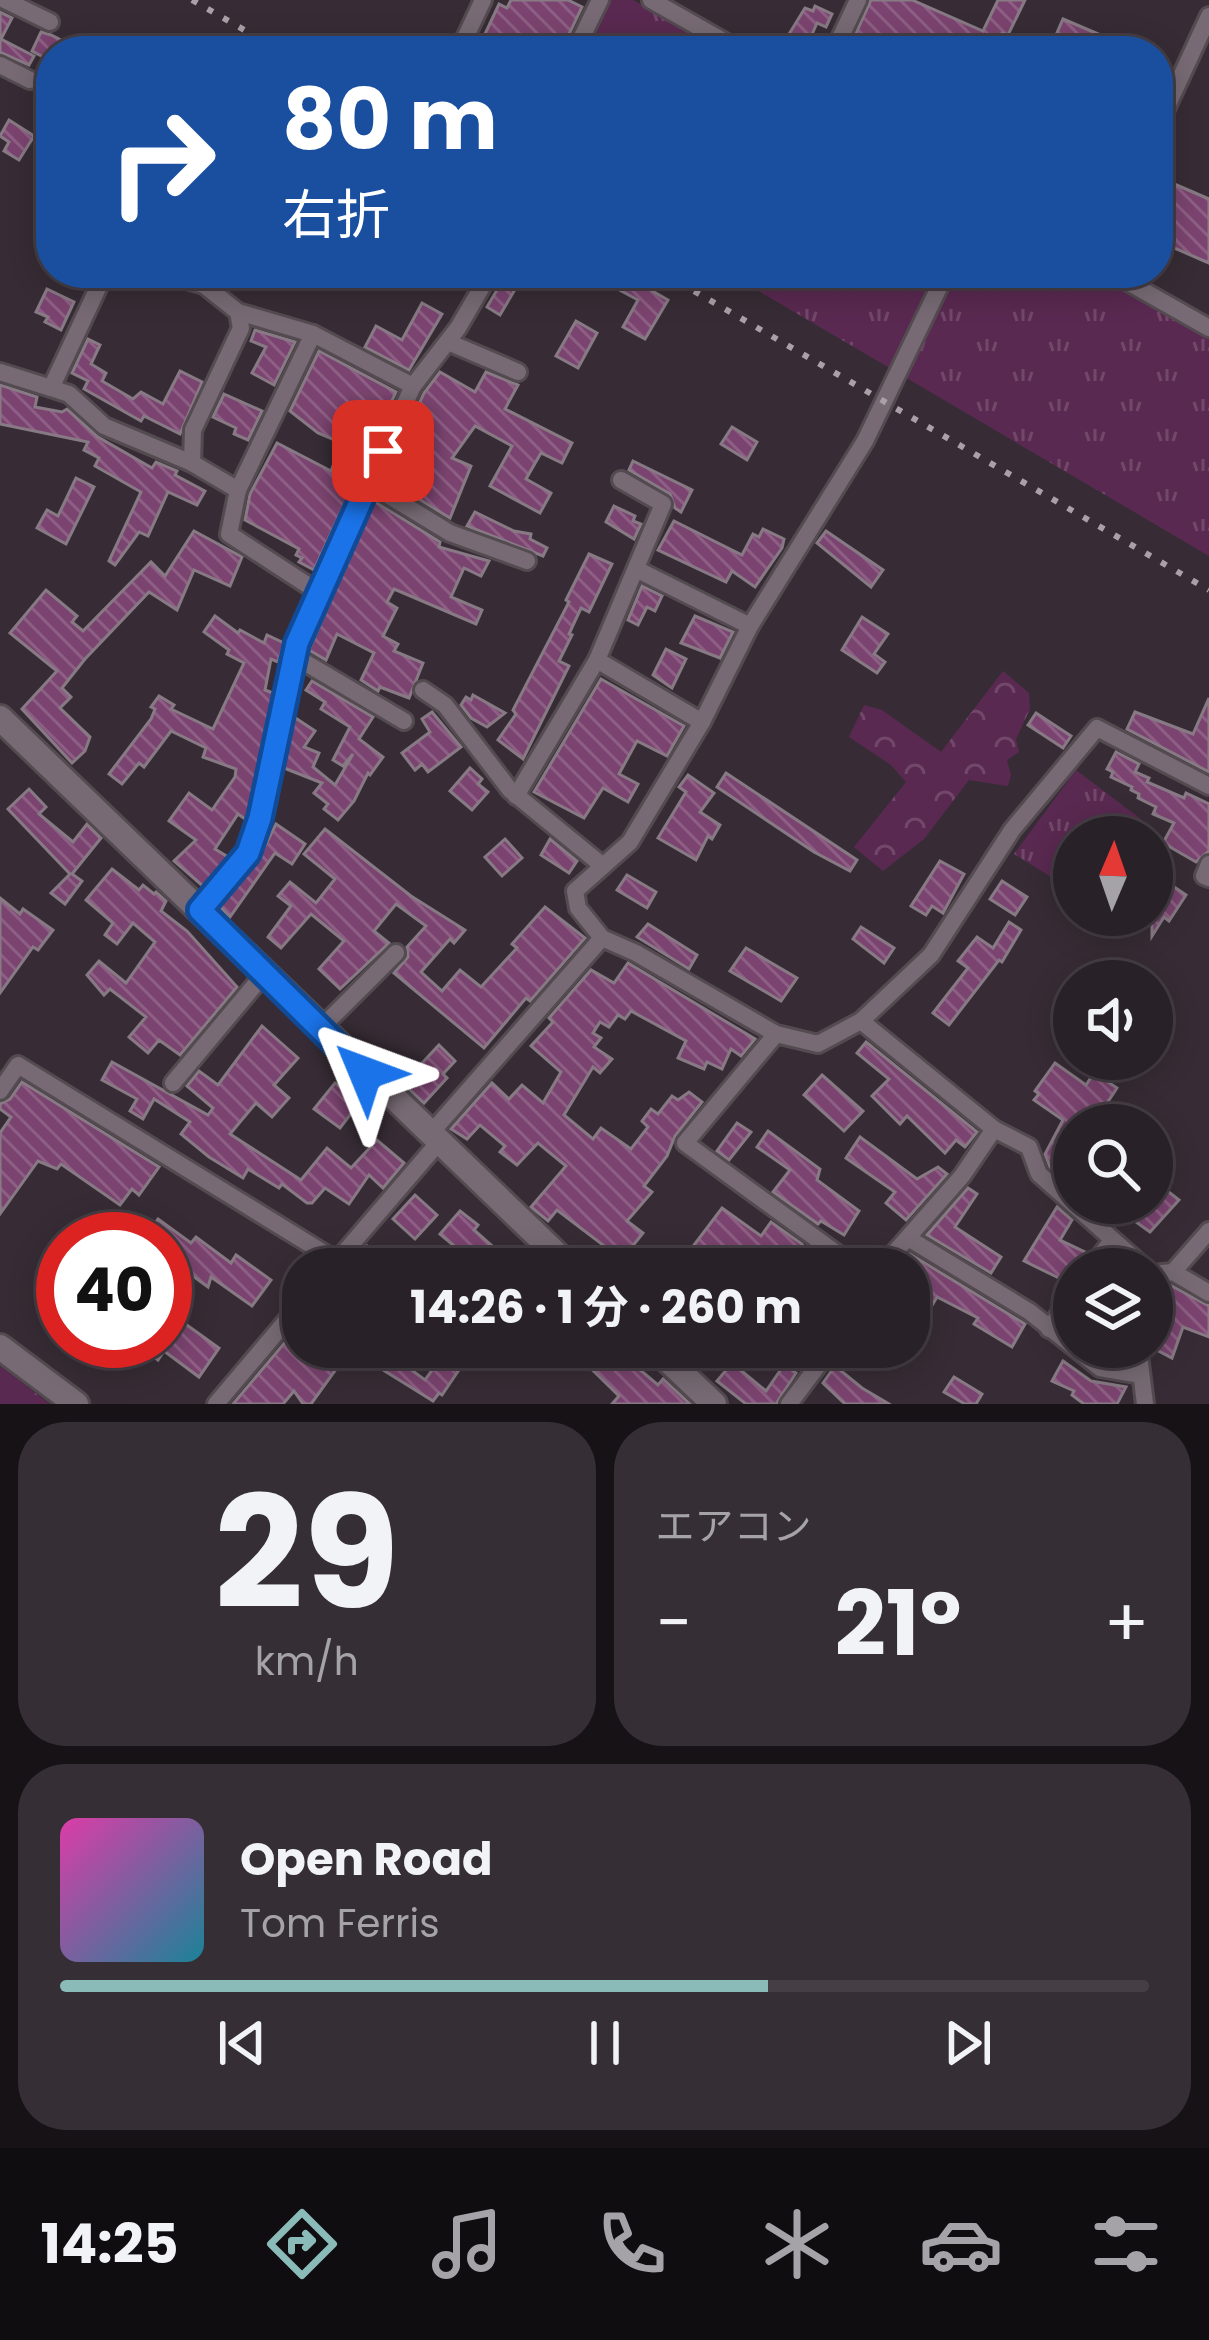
<!DOCTYPE html>
<html lang="ja">
<meta charset="utf-8">
<style>
:root{--surface:#292128;--page:#352e34;--text:#f1f3f6;--muted:#a5a3a8;--line:#453e45;--accent:#8bbbb9}
body{margin:0;font-family:Poppins,"Noto Sans JP",sans-serif;background:var(--page);color:var(--text);height:100vh;display:flex;flex-direction:column;font-size:45px;white-space:nowrap}
*{box-sizing:border-box;margin:0}
p{font-size:39px;color:var(--muted)}
.icon{flex:none;width:66px;height:66px;fill:none;stroke:currentColor;stroke-width:2;stroke-linecap:round;stroke-linejoin:round}
.map{position:relative;height:1404px;overflow:hidden}
.details{display:flex;flex-direction:column;gap:18px;padding:18px;background:#171216;flex:1}
.details>*{flex:none}
.hud{position:absolute;left:36px;top:36px;width:1137px;height:252px;border-radius:48px;box-shadow:0 6px 30px #0003,0 0 0 3px var(--line);background:#1a4fa0;color:#fff;overflow:hidden}
.needle{width:78px;rotate:2deg}
.fabs{position:absolute;left:1053px;top:816px;display:grid;gap:24px}
.fabs a{display:grid;place-items:center;width:120px;height:120px;border-radius:50%;background:var(--surface);box-shadow:0 6px 30px #0003,0 0 0 3px var(--line);font-size:60px}
.speed{position:absolute;left:36px;top:1212px;display:flex;gap:24px;font-size:60px;font-weight:700;text-align:center}
.speed>*{display:grid;place-content:center;width:156px;height:156px;border-radius:50%;background:var(--surface);box-shadow:0 6px 30px #0003,0 0 0 3px var(--line);line-height:1}
.speed .limit{border:18px solid #d22;background:#fff;color:#111}
.pin{position:absolute;display:grid;place-items:center;width:102px;height:102px;color:#fff;margin:-51px;border-radius:24px;box-shadow:0 6px 18px #0006}
.me{position:absolute;width:132px;margin:-66px;rotate:314deg;stroke-linejoin:round;filter:drop-shadow(0 0 9px #0008)}
.turn{display:flex;align-items:center;gap:42px;height:252px;padding:0 48px;font-size:54px}
.turn .icon{width:156px;height:156px;stroke-width:2.5}
.turn b{display:block;font-size:84px;line-height:102px}
.big{font-size:90px;font-weight:700;line-height:1.1}
.details .widget{flex:1;display:flex;flex-direction:column;justify-content:center;gap:18px;min-width:0;padding:0 42px;border-radius:48px;background:var(--page)}
.details .dial{align-items:center;gap:0}
.dial b{font-size:156px;line-height:1}
.song{display:flex;align-items:center;gap:36px}
.cover{width:144px;height:144px;border-radius:18px;background:linear-gradient(135deg,hsl(320 70% 55%),hsl(190 70% 35%))}
.played{height:12px;border-radius:6px;background:linear-gradient(90deg,var(--accent) 65%,var(--line) 65%)}
.keys{display:flex;justify-content:space-around;direction:ltr}
.heat{display:flex;justify-content:space-between;align-items:center;font-size:66px;direction:ltr}
.details .tiles{flex:1;display:grid;gap:18px;grid-template-columns:1fr 1fr}
.widget:last-child{grid-column:span 2}
.trip{position:absolute;left:282px;top:1248px;width:648px;height:120px;border-radius:48px;background:var(--surface);box-shadow:0 6px 30px #0003,0 0 0 3px var(--line);font-weight:700;line-height:120px;text-align:center}
.menu{display:flex;height:192px;justify-content:space-around;align-items:center;background:#100d10;color:var(--muted)}
.menu .icon{width:84px;height:84px}
.menu .active{color:var(--accent)}
.menu b{font-size:54px;color:var(--text)}
.map>svg:first-child{display:block}
.grass{fill:url(#grass-tufts)}
.forest{fill:url(#forest-crowns)}
.building{fill:url(#building-back-hatch);stroke:#877a84;stroke-width:3}
.lines{fill:none;stroke-linecap:round;stroke-linejoin:round}
.street-casing{stroke:#544b51;stroke-width:22}
.secondary-casing{stroke:#544b51;stroke-width:30}
.street{stroke:#776a74;stroke-width:16}
.secondary{stroke:#776a74;stroke-width:24}
.rail{stroke:#aaa1a8;stroke-width:6;stroke-dasharray:6 12;stroke-linecap:butt}
.route-casing{stroke:#114b97;stroke-width:30}
.route{stroke:#1a73e8;stroke-width:21}
</style>
<div class="map">
<svg width="1209" height="1404" viewBox="0 0 1209 1404">
<defs>
<pattern id="grass-tufts" width="24" height="20" patternUnits="userSpaceOnUse" patternTransform="scale(3)"><rect width="24" height="20" fill="#5a2951"/><path d="M3 7l-1-3M5 7V3M7 7l1-3M15 17l-1-3M17 17v-4M19 17l1-3" fill="none" stroke="#72486a"/></pattern>
<pattern id="forest-crowns" width="20" height="18" patternUnits="userSpaceOnUse" patternTransform="scale(3)"><rect width="20" height="18" fill="#5a2951"/><path d="M2 6a3 3 0 1 1 6 0M12 15a3 3 0 1 1 6 0" fill="none" stroke="#72486a"/></pattern>
<pattern id="building-back-hatch" width="6" height="6" patternUnits="userSpaceOnUse" patternTransform="scale(3)"><rect width="6" height="6" fill="#7b4470"/><path d="M-1 5l2 2M0 0l6 6M5-1l2 2" fill="none" stroke="#8e5f84"/></pattern>
</defs>
<rect width="100%" height="100%" fill="#372c35"/>
<!-- grass -->
<g class="grass">
<polygon points="611,0 633,0 723,51 585,51"/>
<polygon points="728,273 1112,273 1209,328 1209,556"/>
<polygon points="1076,770 1146,823 1145,837 1074,837 1074,891 1014,854"/>
</g>
<!-- forest -->
<g class="forest">
<polygon points="1003,671 1029,693 1030,709 1016,739 1019,752 1007,760 1011,775 1008,786 969,780 924,839 883,871 854,847 906,782 891,765 849,737 864,705 882,710 941,752"/>
<polygon points="0,1366 50,1404 0,1404"/>
</g>
<!-- building -->
<g class="building">
<polygon points="511,0 568,0 582,7 561,51 477,51 499,4 507,8"/>
<polygon points="871,0 912,0 983,31 998,0 1025,0 1008,35 1002,33 994,51 887,51 870,44 867,49 852,42"/>
<polygon points="815,6 832,14 826,27 817,23 806,48 786,39 805,8 813,11"/>
<polygon points="0,12 12,18 1,39 34,56 29,65 0,52"/>
<polygon points="1063,19 1138,51 1073,51 1053,42"/>
<polygon points="41,32 51,35 83,51 51,51 51,61 32,51"/>
<polygon points="9,120 34,136 19,160 4,151 9,142 0,136"/>
<polygon points="1158,177 1209,199 1209,263 1158,241"/>
<polygon points="507,273 520,281 500,315 487,307"/>
<polygon points="588,273 621,273 668,300 645,339 623,327 638,300"/>
<polygon points="47,289 74,302 61,330 45,322 48,317 36,312"/>
<polygon points="422,303 442,314 409,370 365,347 376,326 402,340"/>
<polygon points="576,321 597,333 578,368 556,356"/>
<polygon points="255,330 295,342 274,385 252,373 266,347 251,341"/>
<polygon points="88,339 100,345 91,364 106,373 102,381 133,399 141,392 163,404 180,371 202,382 180,434 144,416 141,421 84,389 88,381 72,373"/>
<polygon points="319,351 396,392 314,570 299,562 302,558 296,555 299,549 245,520 250,494 277,443 331,471 342,443 318,433 290,411"/>
<polygon points="440,372 475,392 486,372 518,385 505,409 572,443 562,463 541,453 526,479 551,493 540,513 490,486 512,446 475,426 452,458 471,466 450,518 384,478 424,393"/>
<polygon points="0,385 37,397 35,407 62,412 67,409 98,437 152,468 156,462 177,471 175,475 205,491 197,505 168,492 148,536 139,532 115,565 109,561 141,492 95,466 99,458 84,450 88,442 0,424"/>
<polygon points="224,394 262,411 248,440 234,434 236,428 213,417"/>
<polygon points="732,427 757,442 747,460 721,444"/>
<polygon points="633,461 692,490 681,512 675,508 670,494 629,470"/>
<polygon points="76,478 94,487 66,544 37,528 47,510 58,516"/>
<polygon points="374,501 440,542 439,547 489,561 481,576 464,568 451,597 482,610 476,624 394,589 387,602 397,608 383,636 398,644 394,651 423,663 409,698 380,687 378,691 361,680 374,653 337,634 326,660 309,650"/>
<polygon points="614,506 635,516 633,521 641,524 634,539 606,522"/>
<polygon points="475,512 514,531 531,534 530,539 547,548 543,556 467,526"/>
<polygon points="674,521 742,555 753,534 759,537 763,529 784,539 782,548 755,587 732,571 726,582 658,550"/>
<polygon points="194,531 242,557 230,586 194,570 177,610 149,592 85,659 62,688 71,697 60,708 90,737 85,751 72,763 22,709 57,671 10,633 46,590 77,616 72,622 83,631 151,562 165,576"/>
<polygon points="826,531 883,570 871,587 817,543"/>
<polygon points="589,554 612,564 589,612 581,608 569,634 572,635 559,661 569,666 523,759 498,740 516,714 513,710 569,602 566,600"/>
<polygon points="642,586 662,596 655,611 647,607 638,625 628,620"/>
<polygon points="215,616 238,633 240,630 264,643 267,635 284,643 278,662 271,659 265,690 273,693 248,815 245,819 238,814 215,849 228,857 204,887 174,861 196,840 169,821 189,793 212,810 235,777 236,769 203,757 206,748 171,731 144,767 139,763 122,784 109,774 151,719 155,709 151,707 159,696 174,705 171,709 213,729 244,663 227,654 229,650 204,632"/>
<polygon points="695,616 733,632 720,658 681,643"/>
<polygon points="862,617 888,634 874,654 885,662 877,673 842,650"/>
<polygon points="666,649 686,659 672,688 653,675"/>
<polygon points="601,679 684,726 667,756 637,741 619,774 638,784 628,802 603,788 584,818 534,792"/>
<polygon points="312,681 373,717 359,739 383,757 370,775 368,773 354,801 338,820 324,809 328,804 314,793 322,783 284,768 294,717 315,731 304,747 319,753 313,767 335,785 353,754 343,766 333,760 350,727 321,709 325,702 306,690"/>
<polygon points="473,695 505,713 487,727 471,718 461,705 466,697 471,700"/>
<polygon points="1209,698 1209,772 1127,729 1135,712 1193,734"/>
<polygon points="432,712 461,747 428,772 422,764 415,770 402,753 430,732 422,719"/>
<polygon points="1036,713 1071,736 1063,748 1028,725"/>
<polygon points="1116,752 1139,764 1135,772 1149,778 1147,782 1184,798 1186,793 1209,804 1209,851 1196,862 1163,843 1174,823 1153,814 1156,807 1138,798 1139,794 1131,790 1132,787 1111,777 1113,772 1107,769"/>
<polygon points="470,768 482,779 478,784 488,792 472,810 450,791"/>
<polygon points="726,773 857,860 850,871 814,852 717,787"/>
<polygon points="688,775 714,793 700,812 720,825 712,839 708,836 696,860 658,838 686,792 679,787"/>
<polygon points="29,789 46,807 39,814 73,842 87,824 101,838 72,874 82,881 65,904 51,893 70,874 8,809"/>
<polygon points="276,824 305,844 292,864 275,853 230,917 220,907 258,860"/>
<polygon points="325,829 411,896 465,930 454,943 450,939 421,972 442,991 460,970 481,987 517,948 512,944 545,907 585,938 530,1001 526,998 484,1048 394,973 408,957 407,947 426,926 396,904 374,931 389,943 340,989 319,969 344,941 311,914 281,948 268,937 291,906 278,896 290,882 316,903 335,879 304,854"/>
<polygon points="505,839 522,858 502,876 485,857"/>
<polygon points="550,839 577,861 569,873 541,855"/>
<polygon points="940,861 964,874 943,913 932,906 926,915 911,906"/>
<polygon points="112,869 139,890 143,885 154,894 156,892 166,901 161,911 187,931 237,987 180,1055 159,1040 148,1053 129,1037 146,1017 110,989 104,995 87,975 99,961 126,983 155,942 133,923 117,944 105,935 113,923 86,900"/>
<polygon points="1152,872 1186,895 1169,921 1164,917 1152,936"/>
<polygon points="627,875 656,892 647,908 617,890"/>
<polygon points="1002,881 1027,897 1015,915 990,899"/>
<polygon points="0,898 20,914 23,909 53,930 38,950 33,947 0,993"/>
<polygon points="1009,922 1021,930 1002,962 999,960 949,1025 933,1013 968,968 958,961 977,937 993,948"/>
<polygon points="648,924 697,955 689,969 637,937"/>
<polygon points="861,927 894,948 884,963 853,939"/>
<polygon points="746,948 797,978 781,1001 730,971"/>
<polygon points="628,963 755,1039 741,1056 731,1049 722,1069 707,1062 704,1069 678,1058 686,1041 631,1011 625,1019 618,1015 609,1027 600,1022 593,1033 601,1038 594,1047 612,1059 600,1073 593,1067 564,1115 593,1139 601,1128 631,1149 648,1127 642,1121 651,1109 658,1114 672,1096 678,1100 689,1092 702,1102 675,1136 667,1156 644,1186 652,1192 627,1221 643,1233 631,1248 658,1269 598,1269 611,1251 557,1210 548,1221 531,1207 566,1166 538,1143 517,1165 500,1152 505,1146 480,1125 467,1139 451,1129 492,1083 509,1099 522,1085 543,1103 561,1072 531,1046 553,1022 549,1018 591,970 614,983"/>
<polygon points="262,1026 298,1058 274,1085 289,1098 272,1117 256,1103 230,1134 301,1180 327,1148 351,1168 377,1140 404,1163 383,1188 369,1175 349,1204 325,1188 312,1203 307,1203 282,1184 279,1188 248,1169 243,1178 209,1157 181,1134 190,1122 154,1099 143,1119 130,1111 137,1099 102,1080 112,1062 208,1115 213,1108 187,1086 199,1071 218,1085"/>
<polygon points="866,1042 977,1132 965,1147 956,1140 945,1153 907,1116 900,1124 872,1096 889,1079 857,1053"/>
<polygon points="439,1045 455,1061 443,1074 447,1078 424,1103 408,1088 413,1081 409,1077"/>
<polygon points="1055,1063 1086,1085 1094,1073 1117,1088 1103,1109 1098,1105 1086,1125 1074,1125 1074,1188 1050,1167 1045,1154 1063,1120 1034,1100 1039,1094 1035,1091"/>
<polygon points="822,1075 863,1111 844,1131 804,1095"/>
<polygon points="22,1082 159,1167 139,1195 132,1189 120,1205 61,1164 57,1169 38,1161 0,1214 0,1133 11,1117 0,1109 0,1104 10,1099"/>
<polygon points="335,1083 360,1102 340,1128 314,1109"/>
<polygon points="737,1123 751,1132 729,1160 717,1151"/>
<polygon points="768,1131 820,1169 817,1180 859,1211 844,1235 821,1221 818,1224 773,1192 790,1170 757,1147"/>
<polygon points="860,1137 917,1179 938,1167 947,1174 906,1220 886,1203 895,1192 846,1158"/>
<polygon points="1152,1179 1179,1200 1150,1232 1136,1222 1152,1203"/>
<polygon points="968,1188 977,1194 955,1227 1001,1257 991,1273 927,1235"/>
<polygon points="415,1195 437,1215 415,1239 393,1219"/>
<polygon points="1057,1207 1072,1220 1060,1240 1087,1253 1078,1269 1074,1269 1074,1280 1067,1282 1024,1261"/>
<polygon points="722,1208 761,1236 771,1222 802,1244 804,1247 799,1254 822,1269 739,1269 722,1256 710,1269 688,1253"/>
<polygon points="460,1211 478,1225 474,1230 498,1251 488,1269 447,1269 459,1250 440,1234"/>
<polygon points="158,1219 191,1243 196,1237 231,1263 236,1255 271,1280 252,1306 211,1277 208,1287 179,1266 165,1285 165,1239 144,1239"/>
<polygon points="367,1246 395,1269 364,1269 354,1261"/>
<polygon points="910,1254 1025,1324 1012,1347 974,1324 978,1318 937,1297 909,1344 909,1303 926,1274 902,1263"/>
<polygon points="1170,1285 1209,1306 1209,1337 1183,1327 1172,1358 1151,1347 1159,1316 1152,1311 1163,1286"/>
<polygon points="165,1317 181,1328 184,1323 219,1348 199,1377 164,1351 158,1360 132,1341 165,1341"/>
<polygon points="303,1321 303,1347 352,1347 311,1404 303,1404 294,1391 283,1404 233,1404"/>
<polygon points="449,1347 467,1358 442,1395 439,1393 433,1401 380,1368 390,1354 425,1380"/>
<polygon points="569,1347 638,1347 627,1359 658,1385 663,1379 690,1404 612,1404 619,1396"/>
<polygon points="1063,1361 1091,1381 1126,1387 1117,1404 1084,1404 1072,1395 1074,1391 1052,1381"/>
<polygon points="732,1363 766,1391 784,1365 796,1373 776,1404 746,1404 717,1381"/>
<polygon points="835,1366 862,1388 889,1404 845,1404 823,1383"/>
<polygon points="954,1377 982,1394 976,1404 965,1404 944,1392"/>
</g>
<g class="lines">
<defs>
<g id="street">
<polyline points="5,0 50,22"/>
<polyline points="651,0 741,51"/>
<polyline points="459,51 483,0"/>
<polyline points="575,51 600,0"/>
<polyline points="834,51 858,0"/>
<polyline points="0,65 30,80"/>
<polyline points="1158,126 1209,16"/>
<polyline points="105,273 51,388 69,394 104,426 192,463 238,490"/>
<polyline points="162,273 204,285"/>
<polyline points="946,273 865,441 750,626 702,722 630,842 575,891 578,908 602,938 636,953 776,1034 818,1044 861,1021 931,955 1012,830 1097,728 1209,786"/>
<polyline points="1112,273 1209,328"/>
<polyline points="238,312 313,334 238,490 229,534 318,592"/>
<polyline points="313,334 413,386"/>
<polyline points="448,342 518,372"/>
<polyline points="0,372 51,388"/>
<polyline points="192,463 193,430 241,328 238,312 204,285 211,273"/>
<polyline points="368,483 450,533 527,561"/>
<polyline points="638,570 750,626"/>
<polyline points="294,656 404,721"/>
<polyline points="597,660 702,722"/>
<polyline points="423,690 445,705 510,790 603,866"/>
<polyline points="516,796 597,660 663,504 621,480"/>
<polyline points="1209,864 1204,876 1209,878"/>
<polyline points="200,911 248,853 260,818 297,643 313,602 413,386 458,328 490,273"/>
<polyline points="861,1021 994,1129 1029,1147 1039,1174 1146,1269"/>
<polyline points="320,1029 396,953"/>
<polyline points="776,1034 685,1143 858,1269"/>
<polyline points="173,1083 264,974"/>
<polyline points="0,1091 18,1065 337,1261"/>
<polyline points="430,1134 602,938"/>
<polyline points="908,1238 1030,1312 1100,1368 1141,1375"/>
<polyline points="331,1268 439,1142"/>
<polyline points="880,1269 962,1176 994,1129"/>
<polyline points="1091,1269 1112,1240"/>
<polyline points="1173,1272 1209,1231"/>
<polyline points="1152,1274 1173,1272 1209,1293"/>
<polyline points="1049,1329 1074,1293"/>
<polyline points="1138,1347 1145,1404"/>
<polyline points="216,1404 303,1301"/>
<polyline points="789,1404 832,1347"/>
</g>
<g id="secondary">
<polyline points="0,718 572,1269"/>
<polyline points="0,1347 76,1404"/>
<polyline points="654,1347 714,1404"/>
</g>
</defs>
<!-- street casing -->
<use href="#street" class="street-casing"/>
<!-- secondary casing -->
<use href="#secondary" class="secondary-casing"/>
<!-- street -->
<use href="#street" class="street"/>
<!-- secondary -->
<use href="#secondary" class="secondary"/>
<!-- rail -->
<g class="rail">
<polyline points="192,0 281,51"/>
<polyline points="663,273 1209,590"/>
</g>
</g>
<g class="lines">
<defs>
<polyline id="route" points="365,1073 200,910 248,853 260,818 297,643 383,451"/>
</defs>
<!-- route casing -->
<use href="#route" class="route-casing"/>
<!-- route -->
<use href="#route" class="route"/>
</g>
</svg>
<div class="fabs">
<a><svg class="needle" viewBox="-14 -14 28 28"><path d="M0-13l5 13h-10z" fill="#e53935"/><path d="M0 13l5-13h-10z" fill="#a5a3a8"/></svg></a>
<a><svg class="icon" aria-label="sound" viewBox="0 0 24 24"><path d="M4 9h4l5-4v14l-5-4H4zM17 9q2 3 0 6"/></svg></a>
<a><svg class="icon" aria-label="search" viewBox="0 0 24 24"><circle cx="10" cy="10" r="6"/><path d="M15 15l6 6"/></svg></a>
<a><svg class="icon" aria-label="layers" viewBox="0 0 24 24"><path d="M12 4l9 5-9 5-9-5zM3 14l9 5 9-5"/></svg></a>
</div>
<div class="speed"><div class="limit">40</div></div>
<div class="pin" style="left:383px;top:451px;background:#d93025"><svg class="icon" aria-label="arrive" viewBox="0 0 24 24"><path d="M6 21V4h12l-3 4 3 4H6"/></svg></div>
<svg class="me" style="left:365px;top:1073px" viewBox="-20 -20 40 40"><path d="M0-17L14 15 0 8-14 15z" fill="#1a73e8" stroke="#fff" stroke-width="4"/></svg>
<div class="trip">14:26 · 1 分 · 260 m</div>
<div class="hud">
<div class="turn"><svg class="icon" aria-label="right" viewBox="0 0 24 24"><path d="M7 20v-9h11M14 6l5 5-5 5"/></svg><div><b>80 m</b>右折</div></div>
</div>
</div>
<section class="details">
<div class="tiles">
<div class="widget dial"><b>29</b><p>km/h</p></div>
<div class="widget"><p>エアコン</p>
<div class="heat"><a>−</a><b class="big">21°</b><a>+</a></div>
</div>
<div class="widget">
<div class="song"><i class="cover"></i><div><b>Open Road</b><p>Tom Ferris</p></div></div>
<div class="played"></div>
<div class="keys"><svg class="icon" aria-label="previous" viewBox="0 0 24 24"><path d="M18 5L8 12l10 7zM5 5v14"/></svg><svg class="icon" aria-label="pause" viewBox="0 0 24 24"><path d="M8 5v14M16 5v14"/></svg><svg class="icon" aria-label="next" viewBox="0 0 24 24"><path d="M6 5l10 7-10 7zM19 5v14"/></svg></div>
</div>
</div>
</section>
<nav class="menu">
<b>14:25</b>
<svg class="icon active" aria-label="directions" viewBox="0 0 24 24"><path d="M12 3l9 9-9 9-9-9zM9 14v-3h6M13 9l2 2-2 2"/></svg>
<svg class="icon" aria-label="music" viewBox="0 0 24 24"><path d="M9 18V5l10-2v13"/><circle cx="6" cy="18" r="3"/><circle cx="16" cy="16" r="3"/></svg>
<svg class="icon" aria-label="phone" viewBox="0 0 24 24"><path d="M5 4h4l2 5-3 2q2 4 5 5l2-3 5 2v4C11 20 4 13 5 4z"/></svg>
<svg class="icon" aria-label="climate" viewBox="0 0 24 24"><path d="M12 3v18M4 7l16 10M4 17L20 7"/></svg>
<svg class="icon" aria-label="car" viewBox="0 0 24 24"><path d="M5 17H2v-5l4-1 3-4h7l3 4 3 1v5h-3M9 17h6M6 11h13"/><circle cx="7" cy="17" r="2"/><circle cx="17" cy="17" r="2"/></svg>
<svg class="icon" aria-label="filters" viewBox="0 0 24 24"><path d="M4 7h16M4 17h16"/><circle cx="9" cy="7" r="2"/><circle cx="15" cy="17" r="2"/></svg>
</nav>
